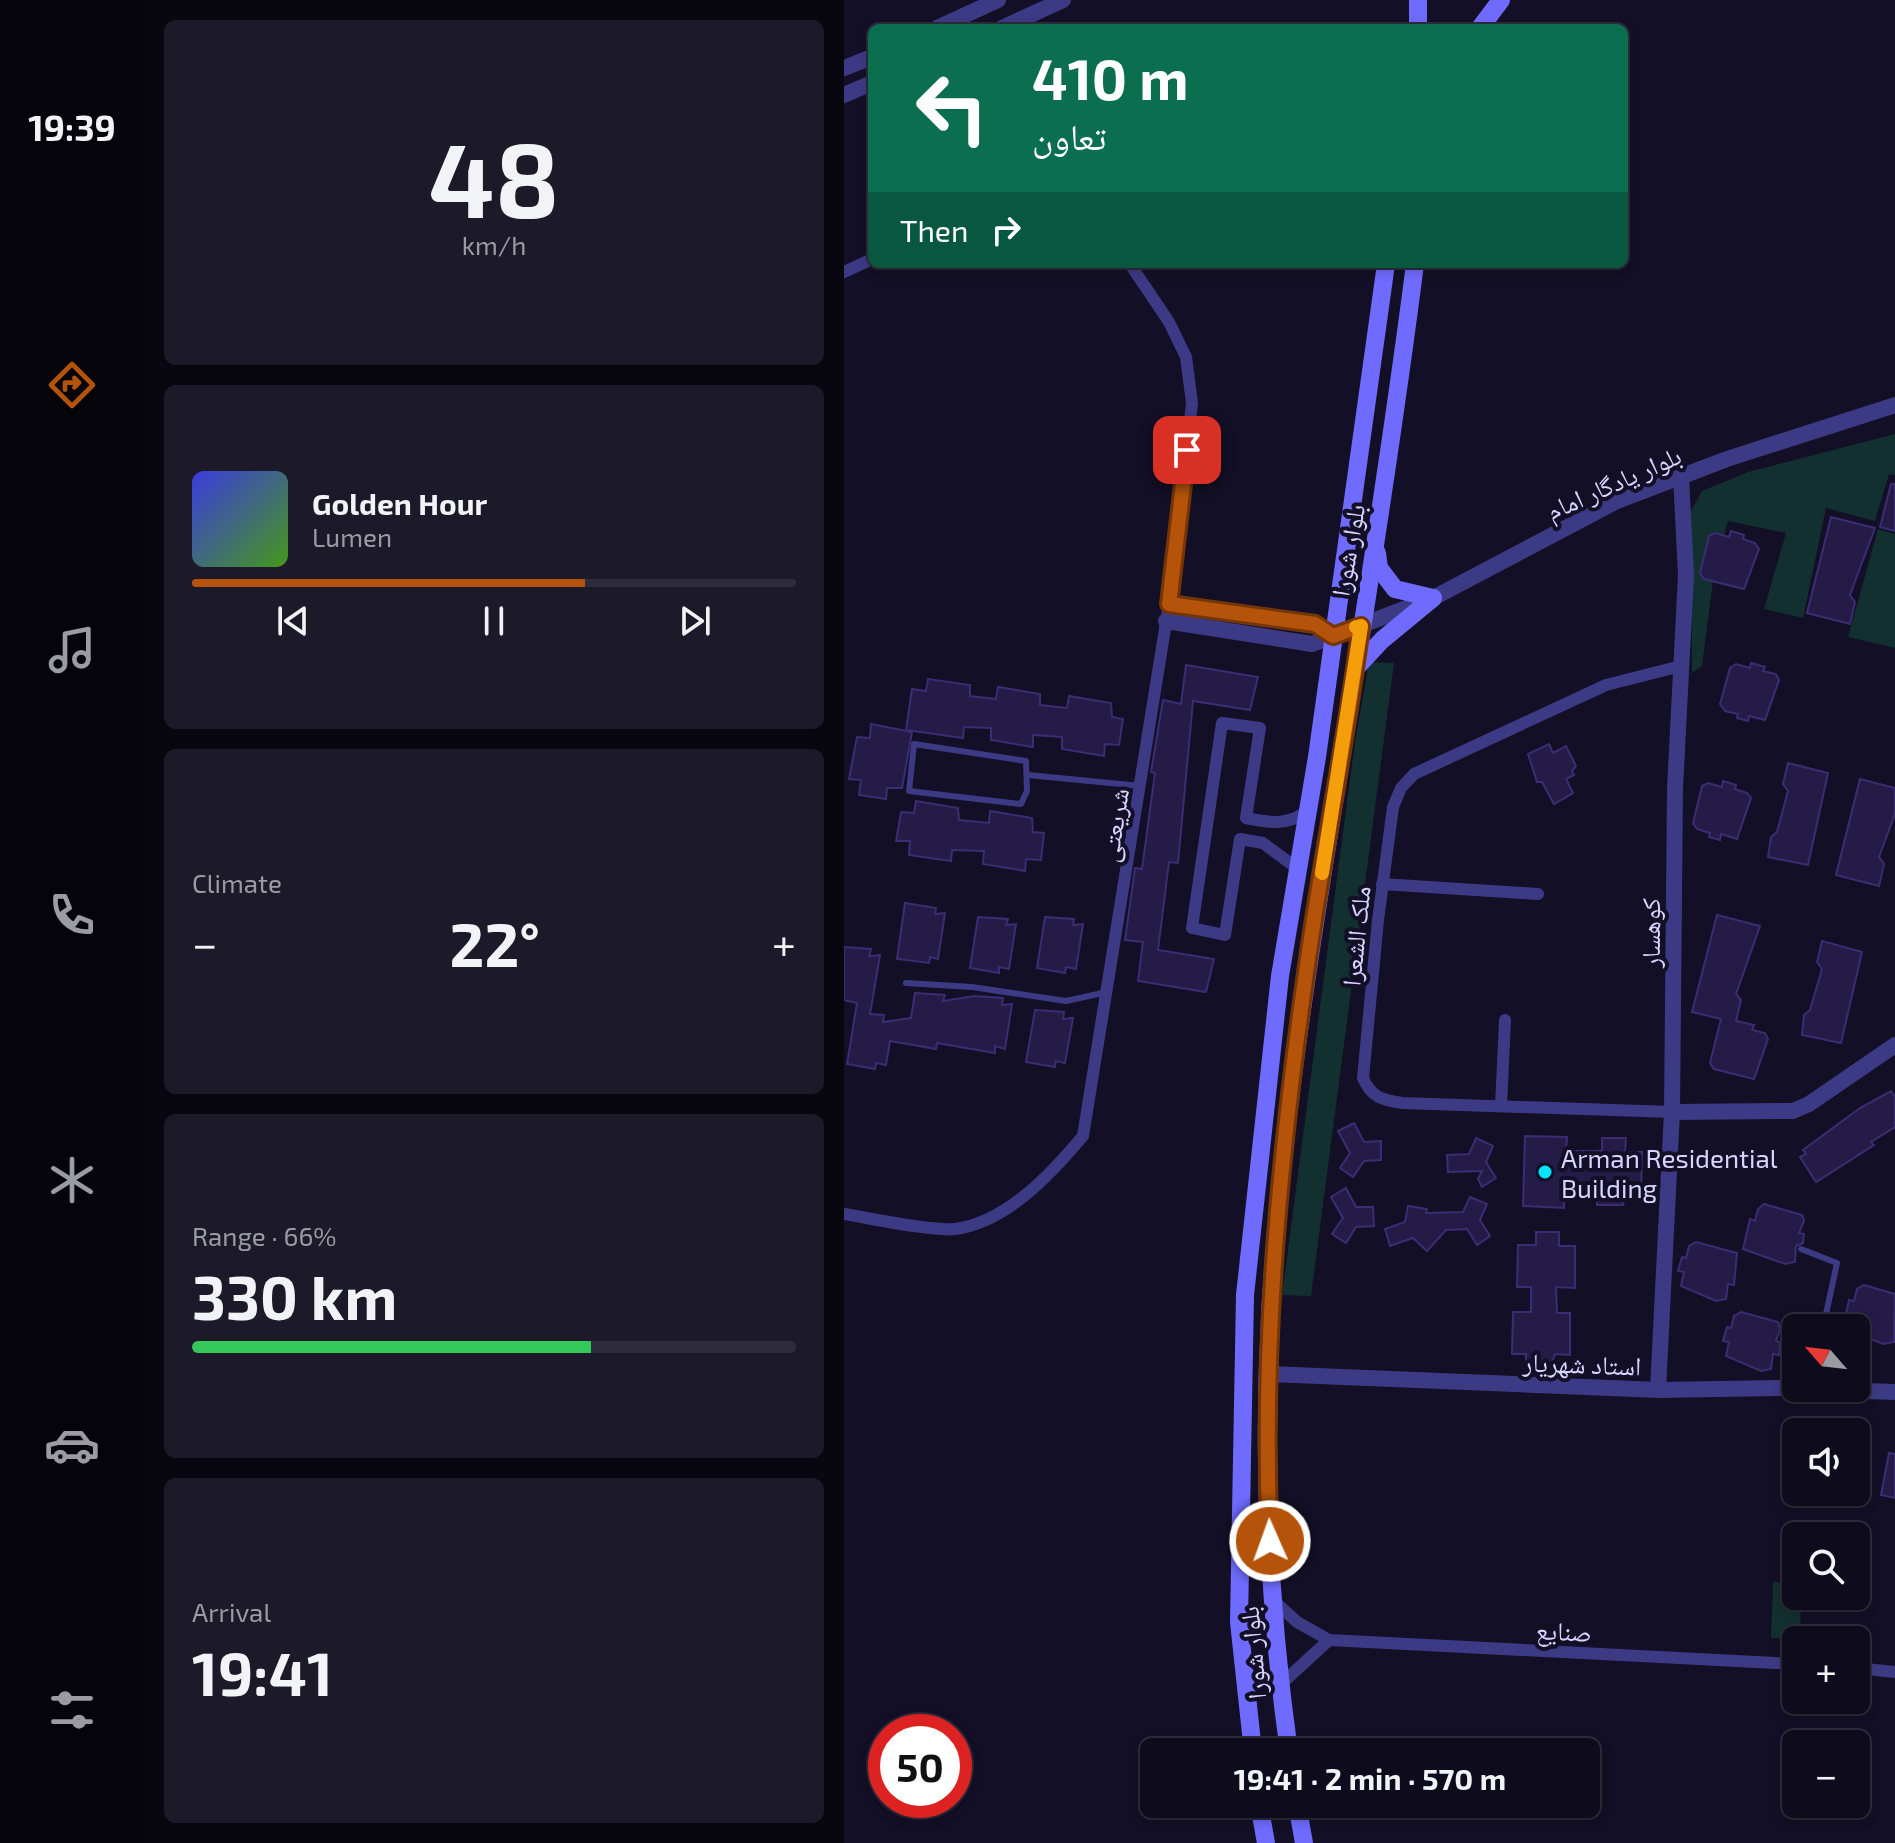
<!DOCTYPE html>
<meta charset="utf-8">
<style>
:root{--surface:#0e0b1c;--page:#1c1929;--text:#f1f3f6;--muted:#9b9ba3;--line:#2e2b3b;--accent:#b45309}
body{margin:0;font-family:"Exo 2","Noto Naskh Arabic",sans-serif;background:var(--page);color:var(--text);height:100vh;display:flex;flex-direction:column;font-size:30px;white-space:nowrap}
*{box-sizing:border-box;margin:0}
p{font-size:26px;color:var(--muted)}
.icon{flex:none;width:44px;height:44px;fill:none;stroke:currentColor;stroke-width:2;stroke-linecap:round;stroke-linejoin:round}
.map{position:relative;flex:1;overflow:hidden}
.drawer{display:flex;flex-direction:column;gap:20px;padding:20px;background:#08060f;width:700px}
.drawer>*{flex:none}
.top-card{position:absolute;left:24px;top:24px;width:760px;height:244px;border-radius:12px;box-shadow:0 4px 12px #0003,0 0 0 2px var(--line);background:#0b6e4f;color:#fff;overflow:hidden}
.needle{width:52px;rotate:298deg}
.fabs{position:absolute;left:938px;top:1314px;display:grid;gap:16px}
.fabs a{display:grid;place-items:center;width:88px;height:88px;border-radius:12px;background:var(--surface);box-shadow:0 4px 12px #0003,0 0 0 2px var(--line);font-size:40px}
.speed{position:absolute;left:24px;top:1714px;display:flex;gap:16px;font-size:40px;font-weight:700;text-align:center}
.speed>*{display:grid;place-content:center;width:104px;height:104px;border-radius:50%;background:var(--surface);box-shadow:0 4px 12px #0003,0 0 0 2px var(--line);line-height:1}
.speed .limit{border:12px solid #d22;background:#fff;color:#111}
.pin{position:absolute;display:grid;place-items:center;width:68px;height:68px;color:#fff;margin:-34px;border-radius:16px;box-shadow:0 4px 12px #0006}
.me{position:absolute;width:88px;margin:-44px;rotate:358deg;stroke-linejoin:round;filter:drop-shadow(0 0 6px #0008)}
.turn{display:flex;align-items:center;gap:28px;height:168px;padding:0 32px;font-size:36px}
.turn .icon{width:104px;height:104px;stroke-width:2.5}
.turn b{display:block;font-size:56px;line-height:68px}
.then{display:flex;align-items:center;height:76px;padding:0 32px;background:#0003;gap:16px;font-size:30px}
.big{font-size:60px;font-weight:700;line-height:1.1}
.drawer .tile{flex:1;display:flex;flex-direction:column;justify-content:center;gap:12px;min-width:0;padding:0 28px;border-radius:12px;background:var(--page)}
.drawer .dial{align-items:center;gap:0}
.dial b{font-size:104px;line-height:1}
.song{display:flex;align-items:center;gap:24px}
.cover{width:96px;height:96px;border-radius:12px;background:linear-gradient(135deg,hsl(240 70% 55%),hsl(100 70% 35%))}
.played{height:8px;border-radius:4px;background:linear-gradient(90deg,var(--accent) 65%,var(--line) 65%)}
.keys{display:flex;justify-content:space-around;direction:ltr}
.heat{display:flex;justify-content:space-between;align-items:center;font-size:44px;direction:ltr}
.charge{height:12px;border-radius:6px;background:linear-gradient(90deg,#34c759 66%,var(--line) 0)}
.trip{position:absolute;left:296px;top:1738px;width:460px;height:80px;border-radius:12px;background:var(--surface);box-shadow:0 4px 12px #0003,0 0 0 2px var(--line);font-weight:700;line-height:80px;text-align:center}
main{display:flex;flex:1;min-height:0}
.tabs{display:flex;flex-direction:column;width:144px;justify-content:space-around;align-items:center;background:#06040b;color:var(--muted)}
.tabs .icon{width:56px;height:56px}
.tabs .current{color:var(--accent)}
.tabs b{font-size:36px;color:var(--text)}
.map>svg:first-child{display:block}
.green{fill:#12302f}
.building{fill:#241b47;stroke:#3b2d73;stroke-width:2}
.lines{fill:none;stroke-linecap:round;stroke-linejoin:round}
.service{stroke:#3d3a85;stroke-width:6}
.minor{stroke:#3d3a85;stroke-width:12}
.tertiary{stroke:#3d3a85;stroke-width:16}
.secondary{stroke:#6f6bff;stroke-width:18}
.route-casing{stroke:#753606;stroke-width:20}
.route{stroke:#b45309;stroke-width:14}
.slow{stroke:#f59e0b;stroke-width:14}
.poi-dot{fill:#00e5ff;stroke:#130f26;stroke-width:3}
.labels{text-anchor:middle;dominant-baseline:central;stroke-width:8;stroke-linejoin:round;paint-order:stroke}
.street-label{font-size:26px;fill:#d9d4ff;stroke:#130f26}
.poi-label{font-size:26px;fill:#d9d4ff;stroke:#130f26;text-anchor:start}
</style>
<main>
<nav class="tabs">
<b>19:39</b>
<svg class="icon current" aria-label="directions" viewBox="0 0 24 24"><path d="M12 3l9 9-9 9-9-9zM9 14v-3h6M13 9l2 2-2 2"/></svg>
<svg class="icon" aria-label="music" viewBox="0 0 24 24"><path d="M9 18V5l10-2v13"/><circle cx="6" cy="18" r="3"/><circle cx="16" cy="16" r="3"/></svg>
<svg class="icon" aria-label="phone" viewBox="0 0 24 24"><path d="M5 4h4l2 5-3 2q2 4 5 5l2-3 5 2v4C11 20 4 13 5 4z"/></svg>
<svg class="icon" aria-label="climate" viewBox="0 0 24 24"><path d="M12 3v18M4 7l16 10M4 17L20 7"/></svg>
<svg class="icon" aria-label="car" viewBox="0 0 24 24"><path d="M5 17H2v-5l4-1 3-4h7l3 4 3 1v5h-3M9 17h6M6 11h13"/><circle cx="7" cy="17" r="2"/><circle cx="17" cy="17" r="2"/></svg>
<svg class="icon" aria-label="filters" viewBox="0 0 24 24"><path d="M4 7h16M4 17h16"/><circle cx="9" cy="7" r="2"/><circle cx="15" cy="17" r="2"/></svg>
</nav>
<section class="drawer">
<div class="tile dial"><b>48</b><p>km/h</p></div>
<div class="tile">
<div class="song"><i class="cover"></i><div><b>Golden Hour</b><p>Lumen</p></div></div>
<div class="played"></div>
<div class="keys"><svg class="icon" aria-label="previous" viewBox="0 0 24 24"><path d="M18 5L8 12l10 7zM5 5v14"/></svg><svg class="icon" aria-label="pause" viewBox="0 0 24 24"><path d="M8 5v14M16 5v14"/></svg><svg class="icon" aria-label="next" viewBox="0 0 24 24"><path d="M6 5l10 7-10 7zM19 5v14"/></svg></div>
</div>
<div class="tile"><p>Climate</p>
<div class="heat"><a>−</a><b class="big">22°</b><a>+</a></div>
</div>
<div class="tile"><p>Range · 66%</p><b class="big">330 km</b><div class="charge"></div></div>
<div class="tile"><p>Arrival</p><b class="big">19:41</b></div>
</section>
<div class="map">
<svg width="1051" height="1843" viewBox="0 0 1051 1843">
<rect width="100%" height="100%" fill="#130f26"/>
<!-- green -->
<g class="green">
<polygon points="1051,434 1051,475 1045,474 1031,521 982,508 959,618 920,609 942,533 884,521 870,573 858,666 848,673 847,511 858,491 904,472"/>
<polygon points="1034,529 1051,534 1051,648 1004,637"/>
<polygon points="525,662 550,663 467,1296 438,1295 511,742"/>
<polygon points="929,1581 952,1587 952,1596 957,1596 956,1638 927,1638"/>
</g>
<!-- building -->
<g class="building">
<polygon points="1047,484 1051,484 1051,531 1036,527"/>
<polygon points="987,517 1031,528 1006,595 1011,602 1006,624 963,613"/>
<polygon points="887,531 900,535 899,539 911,543 915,549 900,589 860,579 856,573 865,536 871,533 885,537"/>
<polygon points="907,663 921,667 919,671 932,674 935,680 921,720 905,716 904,721 893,718 894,714 881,711 876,704 886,668 892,664 906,668"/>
<polygon points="342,665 414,677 406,710 349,701 334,863 325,862 314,950 370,959 362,992 294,981 299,942 281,940 291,868 298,869 311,773 307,772 319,700 337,704"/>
<polygon points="84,679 126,685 126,696 152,699 154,687 196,694 196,705 223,708 225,696 267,703 268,717 279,719 275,745 261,744 260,756 218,749 218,737 189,735 189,747 147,740 147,728 120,727 119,738 62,730 68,689 82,691"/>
<polygon points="27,724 68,732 58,788 43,788 42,799 15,795 17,780 5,779 13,737 26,738"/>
<polygon points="705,744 709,753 722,746 732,766 728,771 730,775 722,779 729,793 710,804 698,782 693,782 684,754"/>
<polygon points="944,763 984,773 964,865 924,857 927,837 933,832 944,791 939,784"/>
<polygon points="1016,779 1051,788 1051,814 1035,857 1040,864 1035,886 992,875"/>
<polygon points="879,781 892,785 891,789 903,793 907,798 893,839 877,834 876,840 865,837 866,833 853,829 849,823 858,786 864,783 878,787"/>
<polygon points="72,801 114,808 115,820 145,823 146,811 188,818 189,832 200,833 197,860 182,859 181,871 139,864 140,851 108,850 107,861 65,855 66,841 52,841 57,812 70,813"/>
<polygon points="61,903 92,908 91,914 101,913 94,959 86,957 85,963 53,959"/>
<polygon points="873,915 916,926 892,994 897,1000 892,1021 910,1025 908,1030 921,1033 924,1039 910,1079 870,1069 866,1063 877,1019 848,1012"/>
<polygon points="134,917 164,919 162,925 172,924 165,969 155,967 155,973 126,968"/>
<polygon points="201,917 230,919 229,925 239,924 232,969 222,967 221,973 193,968"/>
<polygon points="978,941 1018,952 997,1043 958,1035 960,1015 966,1010 978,969 973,962"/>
<polygon points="0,947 27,949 25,956 36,955 26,1014 40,1015 39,1022 67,1018 71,993 101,995 99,1001 130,996 159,998 158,1005 168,1004 161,1049 151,1046 151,1053 93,1043 92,1049 46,1041 42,1065 32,1063 31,1069 3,1064 13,1003 0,1000"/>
<polygon points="191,1010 220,1012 219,1019 229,1018 221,1063 212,1061 211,1067 182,1062"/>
<polygon points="1047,1091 1051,1097 1051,1127 1027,1142 1030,1145 972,1182 956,1157 962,1154 959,1150 1016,1108"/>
<polygon points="510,1123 520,1142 537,1141 537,1160 520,1161 509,1177 496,1168 506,1153 494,1131"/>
<polygon points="681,1136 723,1137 722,1151 758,1151 758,1138 782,1138 781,1152 798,1152 797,1194 782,1193 779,1205 753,1205 753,1193 720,1193 720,1208 679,1206"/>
<polygon points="632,1138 649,1146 642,1162 652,1178 638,1187 634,1179 638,1171 604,1172 603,1155 625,1154"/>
<polygon points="502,1188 512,1207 529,1207 530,1226 512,1227 502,1243 488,1234 499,1218 487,1197"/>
<polygon points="626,1197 643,1204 636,1220 646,1236 633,1245 623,1229 602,1230 583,1251 569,1238 546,1246 541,1229 561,1222 564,1206 583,1209 582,1213 619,1212"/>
<polygon points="920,1204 958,1215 960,1221 955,1233 960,1234 959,1243 952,1246 951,1262 941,1264 899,1249 906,1219 911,1221 914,1209"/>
<polygon points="692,1232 715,1232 715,1246 731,1246 731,1288 712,1287 713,1313 726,1313 726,1355 711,1354 707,1366 682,1366 682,1354 668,1354 669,1312 687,1312 687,1287 673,1287 674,1245 692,1245"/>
<polygon points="852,1242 893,1253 890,1285 884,1284 882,1299 872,1301 837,1286 840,1272 834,1271 838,1257 842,1258 845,1246"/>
<polygon points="1020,1285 1051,1294 1050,1342 1040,1344 1012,1334 1012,1328 1004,1328 1008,1315 1002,1314 1005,1300 1010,1301 1013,1289"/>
<polygon points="897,1312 934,1322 936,1329 932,1341 936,1342 935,1355 929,1354 927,1369 917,1371 882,1356 885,1342 879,1341 883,1327 887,1328 890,1316"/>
<polygon points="1045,1453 1051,1454 1051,1498 1037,1495"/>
</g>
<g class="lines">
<!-- service -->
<g class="service">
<polygon points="70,744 182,761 183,791 177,804 65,791"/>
<polyline points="184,775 297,786"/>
<polyline points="62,983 128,987 222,1001 263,992"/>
<polyline points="957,1249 993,1263 979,1328"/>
</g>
<!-- minor -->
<g class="minor">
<polyline points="0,272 28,259"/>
<path d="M454,869L419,843L396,839L381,935L348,928L378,723L416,728L402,818C427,823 442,826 464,811"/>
<polyline points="538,884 694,894"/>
<polyline points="657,1106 661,1020"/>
<path d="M828,1112L558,1103C538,1100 527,1097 519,1078L534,920L549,807L557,788L570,774L762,685L837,666"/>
<path d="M0,1214C25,1218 90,1232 111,1229C163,1222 207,1174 239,1136L325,604L348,403L342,357L325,322L286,264"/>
<polyline points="429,1600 453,1622 485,1640 952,1664"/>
<polyline points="1012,1668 1051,1672"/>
<polyline points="436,1685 485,1640"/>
</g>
<!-- tertiary -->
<g class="tertiary">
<polyline points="93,28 154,0"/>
<polyline points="158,28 219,0"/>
<polyline points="0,68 28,57"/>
<polyline points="0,95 28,83"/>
<polyline points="325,604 471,624 489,636"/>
<polyline points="322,621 468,644 589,598 773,501 883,459 1051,405"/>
<polyline points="828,1112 949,1111 965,1104 1051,1045"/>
<polyline points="424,1374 814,1390 939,1388 1051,1392"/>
<polyline points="814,1390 828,1112 831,788 842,575 837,476"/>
</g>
<!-- secondary -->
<g class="secondary">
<polyline points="574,0 574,28"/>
<polyline points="636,28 657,0"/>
<polyline points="533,553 535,568 551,589 589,598"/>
<polyline points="512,668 538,640 589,598"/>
<polyline points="409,1752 395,1622 401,1295 436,976 473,757 542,264"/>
<path d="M445,1752C425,1608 418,1461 426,1316C436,1136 465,956 494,778C522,607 549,436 571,264"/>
<polyline points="415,1804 422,1843"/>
<polyline points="453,1804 460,1843"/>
</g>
</g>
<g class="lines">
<defs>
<path id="route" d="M343,450L325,604L471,624L489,636L517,626C502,742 478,857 462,973C435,1160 417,1351 426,1541"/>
</defs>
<!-- route casing -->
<use href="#route" class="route-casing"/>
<!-- route -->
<use href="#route" class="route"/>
<!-- slow -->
<polyline class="slow" points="478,873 517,626 512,627"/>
</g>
<!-- markers -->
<circle class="poi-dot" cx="701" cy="1172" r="8"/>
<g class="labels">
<!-- street labels -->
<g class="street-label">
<text transform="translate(769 482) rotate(-24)">بلوار یادگار امام</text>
<text transform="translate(503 550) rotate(-80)">بلوار شورا</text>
<text transform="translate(269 825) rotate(-81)">شریعتی</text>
<text transform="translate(805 933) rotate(-90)">کوهسار</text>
<text transform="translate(511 936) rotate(-84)">ملک الشعرا</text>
<text transform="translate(738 1363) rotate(2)">استاد شهریار</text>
<text transform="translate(720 1630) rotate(3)">صنایع</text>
<text transform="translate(408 1653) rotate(-95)">بلوار شورا</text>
</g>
<!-- poi labels -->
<g class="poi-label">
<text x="717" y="1157">Arman Residential<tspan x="717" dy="30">Building</tspan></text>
</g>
</g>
</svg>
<div class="fabs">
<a><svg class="needle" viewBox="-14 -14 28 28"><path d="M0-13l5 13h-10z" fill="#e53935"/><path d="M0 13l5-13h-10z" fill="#9b9ba3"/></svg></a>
<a><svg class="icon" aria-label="sound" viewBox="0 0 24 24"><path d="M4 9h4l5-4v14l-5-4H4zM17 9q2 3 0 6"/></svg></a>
<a><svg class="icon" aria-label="search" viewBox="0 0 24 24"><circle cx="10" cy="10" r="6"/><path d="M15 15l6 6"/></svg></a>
<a>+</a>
<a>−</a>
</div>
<div class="speed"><div class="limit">50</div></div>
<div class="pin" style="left:343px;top:450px;background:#d93025"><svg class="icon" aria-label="arrive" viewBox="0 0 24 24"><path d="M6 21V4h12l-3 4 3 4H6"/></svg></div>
<svg class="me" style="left:426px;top:1541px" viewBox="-20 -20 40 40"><circle r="17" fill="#b45309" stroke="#fff" stroke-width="3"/><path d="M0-11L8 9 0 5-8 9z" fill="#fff"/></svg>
<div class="trip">19:41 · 2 min · 570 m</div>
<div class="top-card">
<div class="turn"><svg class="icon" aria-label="left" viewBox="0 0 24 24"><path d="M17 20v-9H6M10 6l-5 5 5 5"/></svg><div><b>410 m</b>تعاون</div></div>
<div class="then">Then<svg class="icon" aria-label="right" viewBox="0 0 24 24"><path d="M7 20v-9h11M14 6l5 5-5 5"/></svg></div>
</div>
</div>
</main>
